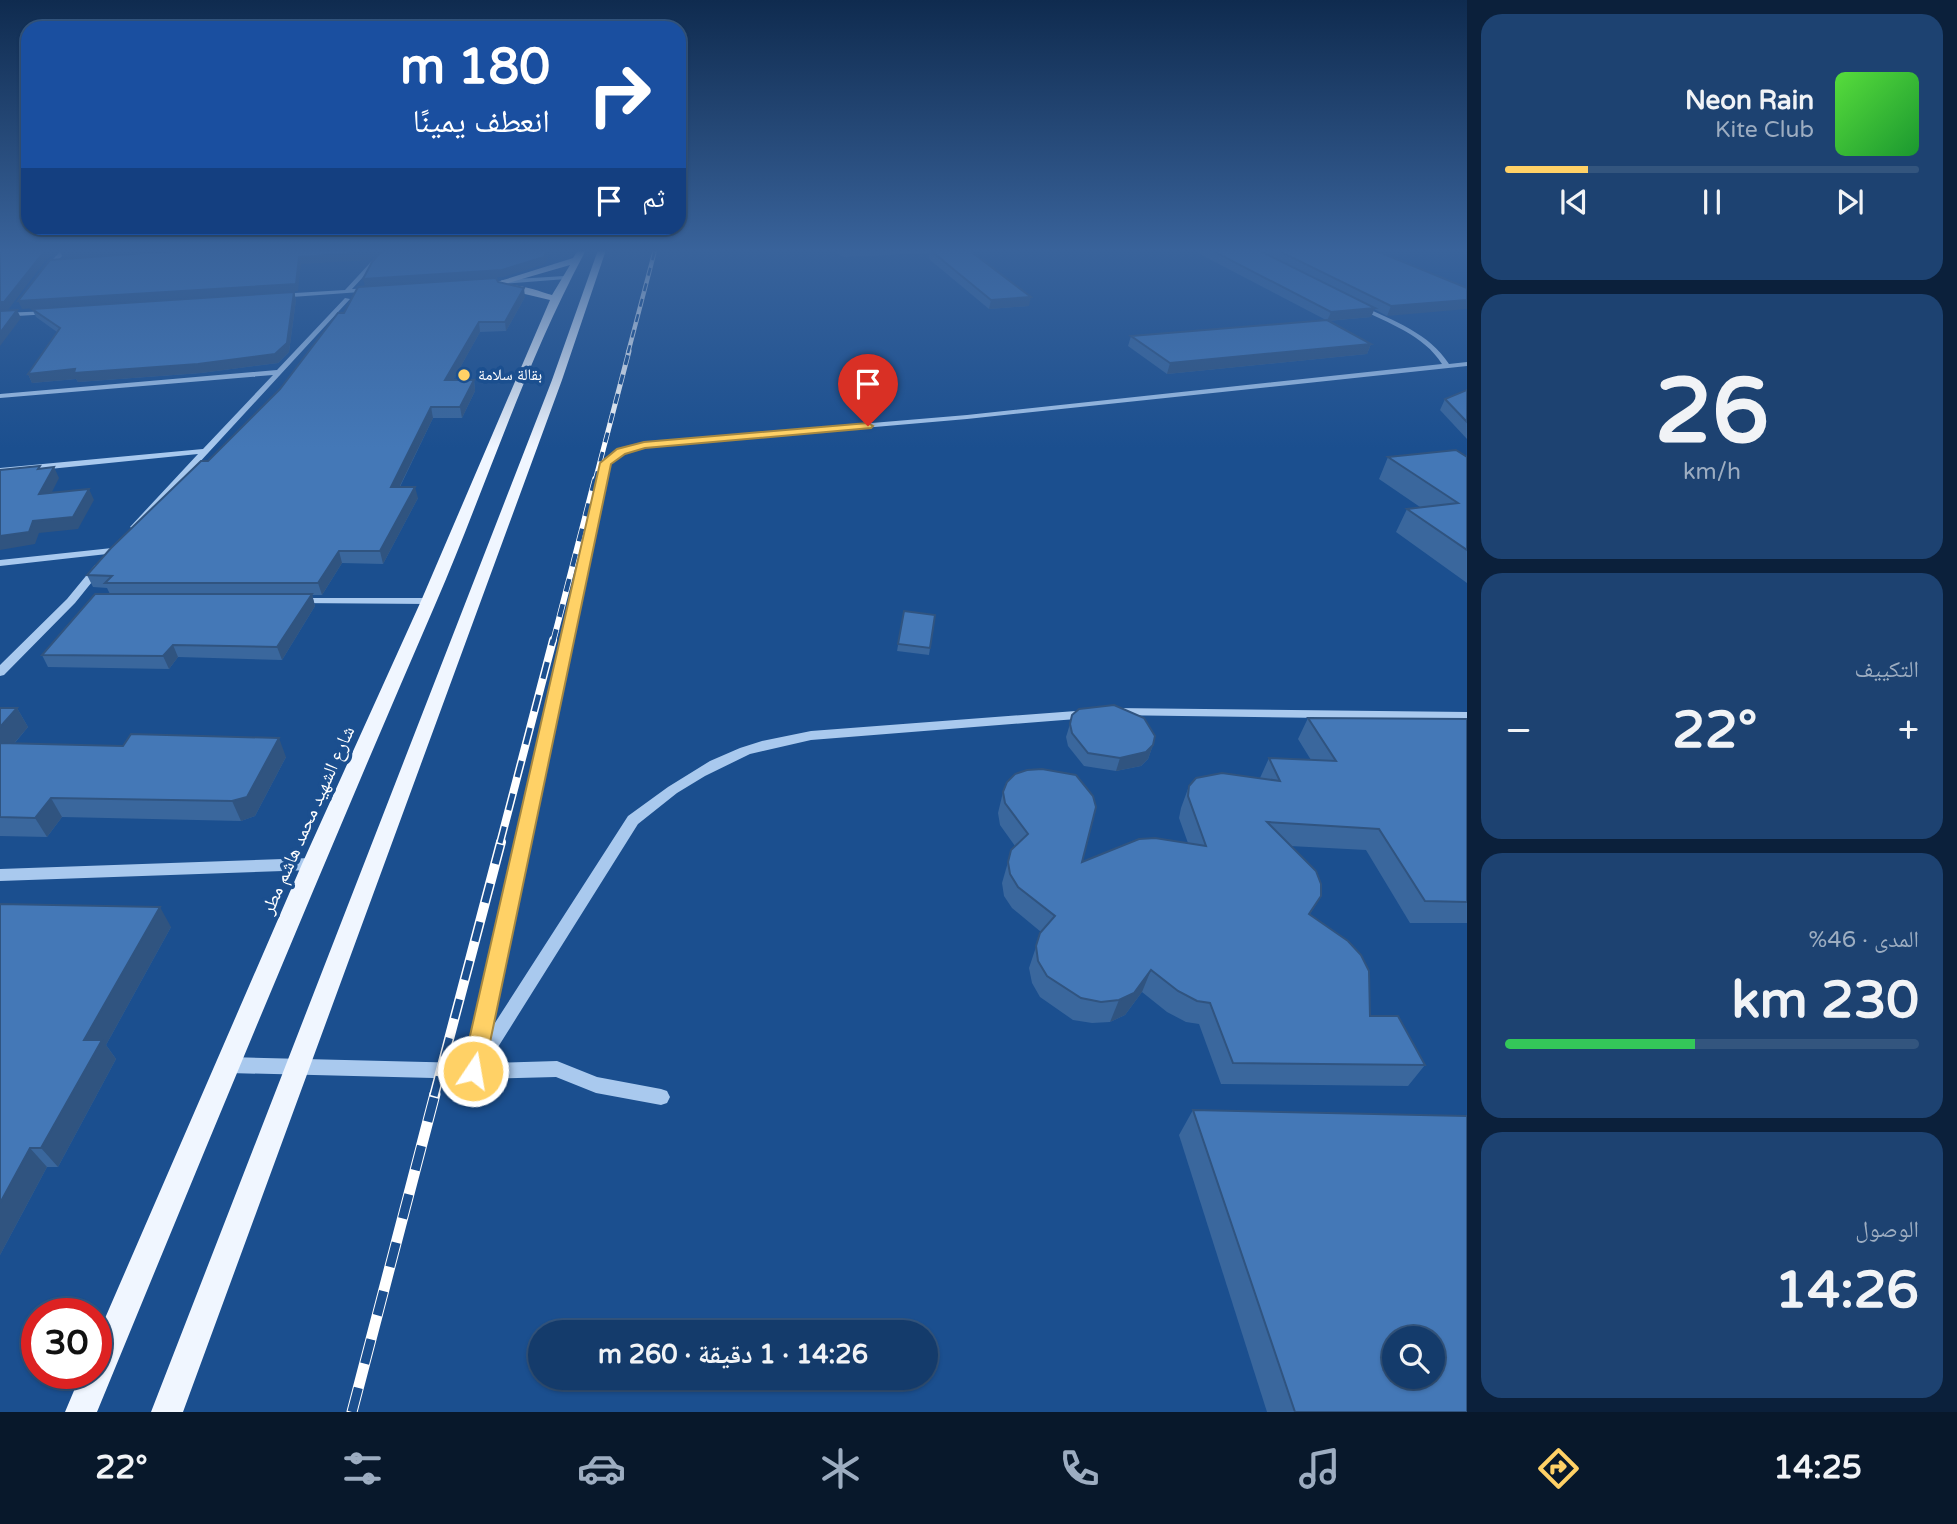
<!DOCTYPE html>
<html lang="ar">
<meta charset="utf-8">
<style>
:root{--surface:#143b6b;--page:#1d4271;--text:#f1f3f6;--muted:#9dadc1;--line:#33557e;--accent:#ffd166}
body{margin:0;font-family:"Varela Round","Noto Naskh Arabic",sans-serif;background:var(--page);color:var(--text);direction:rtl;height:100vh;display:flex;flex-direction:column;font-size:26px;white-space:nowrap}
*{box-sizing:border-box;margin:0}
p{font-size:23px;color:var(--muted)}
.icon{flex:none;width:38px;height:38px;fill:none;stroke:currentColor;stroke-width:2;stroke-linecap:round;stroke-linejoin:round}
.map{position:relative;flex:1;overflow:hidden;direction:ltr}
.drawer{display:flex;flex-direction:column;gap:14px;padding:14px;background:#0b203b;width:490px}
.drawer>*{flex:none}
.guide{position:absolute;left:21px;top:21px;width:665px;height:214px;border-radius:21px;box-shadow:0 2px 5px #0004,0 0 0 2px var(--line);direction:rtl;background:#1a4fa0;color:#fff;overflow:hidden}
.buttons{position:absolute;left:1382px;top:1326px;display:grid;gap:14px}
.buttons a{display:grid;place-items:center;width:63px;height:63px;border-radius:50%;background:var(--surface);box-shadow:0 2px 5px #0004,0 0 0 2px var(--line);font-size:35px}
.speed{position:absolute;left:21px;top:1298px;display:flex;gap:14px;font-size:35px;font-weight:700;text-align:center}
.speed>*{display:grid;place-content:center;width:91px;height:91px;border-radius:50%;background:var(--surface);box-shadow:0 2px 5px #0004,0 0 0 2px var(--line);line-height:1}
.speed .limit{border:10px solid #d22;background:#fff;color:#111}
.pin{position:absolute;display:grid;place-items:center;width:60px;height:60px;color:#fff;margin:-72px -30px;border-radius:50% 50% 50% 0;rotate:-45deg;box-shadow:0 0 7px #0007}
.pin .icon{rotate:45deg}
.me{position:absolute;width:77px;margin:-38px;rotate:12deg;stroke-linejoin:round;filter:drop-shadow(0 0 5px #0008)}
.turn{display:flex;align-items:center;gap:24px;height:147px;padding:0 21px;font-size:32px}
.turn .icon{width:91px;height:91px;stroke-width:2.5}
.turn b{display:block;font-size:49px;line-height:60px}
.then{display:flex;align-items:center;height:66px;padding:0 21px;background:#0003;gap:14px;font-size:26px}
.big{font-size:52px;font-weight:700;line-height:1.1}
.drawer .widget{flex:1;display:flex;flex-direction:column;justify-content:center;gap:10px;min-width:0;padding:0 24px;border-radius:21px;background:var(--page)}
.drawer .dial{align-items:center;gap:0}
.dial b{font-size:91px;line-height:1}
.song{display:flex;align-items:center;gap:21px}
.cover{width:84px;height:84px;border-radius:10px;background:linear-gradient(135deg,hsl(110 70% 55%),hsl(130 70% 35%))}
.played{height:7px;border-radius:4px;background:linear-gradient(90deg,var(--accent) 20%,var(--line) 20%)}
.keys{display:flex;justify-content:space-around;direction:ltr}
.heat{display:flex;justify-content:space-between;align-items:center;font-size:38px;direction:ltr}
.charge{height:10px;border-radius:5px;background:linear-gradient(90deg,#34c759 46%,var(--line) 0)}
.trip{position:absolute;left:528px;top:1320px;width:410px;height:70px;border-radius:35px;background:var(--surface);box-shadow:0 2px 5px #0004,0 0 0 2px var(--line);font-weight:700;line-height:70px;text-align:center;direction:rtl}
.tab-bar{display:flex;height:112px;justify-content:space-around;align-items:center;background:#08182b;color:var(--muted)}
.tab-bar .icon{width:49px;height:49px}
.tab-bar .active{color:var(--accent)}
.tab-bar b{font-size:32px;color:var(--text)}
main{display:flex;flex:1;min-height:0}
.map>svg:first-child{display:block}
.lines{fill:none;stroke-linecap:round;stroke-linejoin:round}
.minor{fill:#a9c9ee;fill-rule:evenodd}
.major{fill:#f0f6ff;fill-rule:evenodd}
.rail-far5-casing{stroke:#fff;stroke-width:4.5}
.rail-far4-casing{stroke:#fff;stroke-width:5}
.rail-far3-casing{stroke:#fff;stroke-width:6}
.rail-far2-casing{stroke:#fff;stroke-width:8}
.rail-far1-casing{stroke:#fff;stroke-width:10}
.rail-casing{stroke:#fff;stroke-width:11}
.rail-far5{stroke:#1b4f8f;stroke-width:2.5;stroke-dasharray:8;stroke-linecap:butt}
.rail-far4{stroke:#1b4f8f;stroke-width:3.5;stroke-dasharray:10;stroke-linecap:butt}
.rail-far3{stroke:#1b4f8f;stroke-width:4.5;stroke-dasharray:13;stroke-linecap:butt}
.rail-far2{stroke:#1b4f8f;stroke-width:5;stroke-dasharray:17;stroke-linecap:butt}
.rail-far1{stroke:#1b4f8f;stroke-width:7;stroke-dasharray:20;stroke-linecap:butt}
.rail{stroke:#1b4f8f;stroke-width:9;stroke-dasharray:25;stroke-linecap:butt}
.wall{fill:#3a679d}
.shaded-wall{fill:#305480}
.building{fill:#4478b7;stroke:#305480;stroke-width:2;fill-rule:evenodd}
.route{fill:#ffd166;stroke:#a68842;stroke-width:2}
.poi-dot{fill:#ffd166;stroke:#1b4f8f;stroke-width:2.5}
.labels{text-anchor:middle;dominant-baseline:central;stroke-width:7;stroke-linejoin:round;paint-order:stroke}
.far-poi-label{font-size:16px;fill:#fff;stroke:#1b4f8f;text-anchor:start}
.street-label{font-size:19px;fill:#fff;stroke:#1b4f8f}
</style>
<main>
<section class="drawer">
<div class="widget">
<div class="song"><i class="cover"></i><div><b>Neon Rain</b><p>Kite Club</p></div></div>
<div class="played"></div>
<div class="keys"><svg class="icon" aria-label="previous" viewBox="0 0 24 24"><path d="M18 5L8 12l10 7zM5 5v14"/></svg><svg class="icon" aria-label="pause" viewBox="0 0 24 24"><path d="M8 5v14M16 5v14"/></svg><svg class="icon" aria-label="next" viewBox="0 0 24 24"><path d="M6 5l10 7-10 7zM19 5v14"/></svg></div>
</div>
<div class="widget dial"><b>26</b><p>km/h</p></div>
<div class="widget"><p>التكييف</p>
<div class="heat"><a>−</a><b class="big">22°</b><a>+</a></div>
</div>
<div class="widget"><p>المدى · 46%</p><b class="big">230 km</b><div class="charge"></div></div>
<div class="widget"><p>الوصول</p><b class="big">14:26</b></div>
</section>
<div class="map">
<svg width="1467" height="1412" viewBox="0 0 1467 1412">
<rect width="100%" height="100%" fill="#1b4f8f"/>
<g class="lines">
<!-- minor -->
<g class="minor">
<polygon points="62,250 68,250 45,273 41,273 41,271"/>
<polygon points="382,250 388,250 352,289 372,288 374,291 278,298 275,296 278,294 345,290"/>
<polygon points="564,276 566,279 502,284 499,282 502,280"/>
<polygon points="345,298 350,299 138,529 135,530 130,527 198,454 0,474 0,468 203,449 273,375 0,398 0,394 277,370"/>
<path d="M1358,306H1362C1394,321 1429,333 1449,364L1467,362V366L967,419L645,447L624,454L610,463L491,1029L628,816L668,787L710,761L740,748L762,741L811,731L1089,710L1095,714L1089,718L811,740L750,754L705,776L677,793L638,824L488,1063L557,1061L597,1077L661,1089L667,1091L670,1097L667,1103L661,1105L596,1093L556,1077L473,1079L229,1073L223,1071L220,1065L223,1059L229,1057L466,1063L603,460L618,450L644,442L967,415L1442,364C1424,335 1388,323 1358,308Z"/>
<polygon points="52,311 53,312 50,314 0,317 0,313"/>
<polygon points="112,548 117,551 116,553 0,566 0,560"/>
<polygon points="99,564 104,567 75,603 4,675 0,676 0,665 67,599 95,565"/>
<polygon points="298,598 429,598 434,601 429,604 294,603 293,601"/>
<polygon points="1114,708 1467,712 1467,720 1110,715 1108,712"/>
<polygon points="312,858 317,860 319,864 317,868 312,870 0,881 0,869"/>
</g>
<!-- major -->
<g class="major">
<path d="M578,250H586C525,363 486,487 435,605C319,873 208,1142 97,1412H65L81,1374H96V1339L302,864L421,601L550,300L500,288C514,281 537,291 552,295L570,265L501,285L497,282L573,258Z"/>
<polygon points="598,250 606,250 562,380 183,1412 151,1412 552,380"/>
</g>
<defs>
<polyline id="rail-far5" points="628,353 655,250"/>
<polyline id="rail-far4" points="595,481 629,351"/>
<polyline id="rail-far3" points="553,642 595,479"/>
<polyline id="rail-far2" points="500,843 553,640"/>
<polyline id="rail-far1" points="434,1096 501,842"/>
<polyline id="rail" points="352,1412 435,1094"/>
</defs>
<!-- rail-far5 casing -->
<use href="#rail-far5" class="rail-far5-casing"/>
<!-- rail-far4 casing -->
<use href="#rail-far4" class="rail-far4-casing"/>
<!-- rail-far3 casing -->
<use href="#rail-far3" class="rail-far3-casing"/>
<!-- rail-far2 casing -->
<use href="#rail-far2" class="rail-far2-casing"/>
<!-- rail-far1 casing -->
<use href="#rail-far1" class="rail-far1-casing"/>
<!-- rail casing -->
<use href="#rail" class="rail-casing"/>
<!-- rail-far5 -->
<use href="#rail-far5" class="rail-far5"/>
<!-- rail-far4 -->
<use href="#rail-far4" class="rail-far4"/>
<!-- rail-far3 -->
<use href="#rail-far3" class="rail-far3"/>
<!-- rail-far2 -->
<use href="#rail-far2" class="rail-far2"/>
<!-- rail-far1 -->
<use href="#rail-far1" class="rail-far1"/>
<!-- rail -->
<use href="#rail" class="rail"/>
</g>
<!-- wall -->
<g class="wall">
<polygon points="835,250 969,250 1029,306 989,309 929,259 930,253 843,257"/>
<polygon points="1192,250 1374,250 1467,288 1387,316 1374,309 1371,317 1328,321 1371,344 1367,354 1167,374 1128,346 1131,336 1326,320"/>
<polygon points="498,282 525,297 506,331 480,332 453,380 474,380 475,391 462,418 433,418 400,487 418,498 383,564 342,563 322,595 312,595 315,606 282,660 178,657 169,669 48,667 42,655 110,594 107,588 93,587 87,575 208,461 280,389 344,313"/>
<polygon points="294,292 296,300 289,352 278,363 201,373 78,382 76,379 32,383 28,374 57,332 36,317 32,309"/>
<polygon points="1467,390 1467,439 1440,410 1445,399"/>
<polygon points="1388,457 1467,457 1467,583 1396,532 1407,509 1420,507 1379,479"/>
<polygon points="904,611 935,615 929,655 897,651"/>
<polygon points="0,708 17,708 28,727 14,744 286,757 255,816 241,821 62,817 47,837 0,836"/>
<polygon points="1308,718 1467,719 1467,923 1410,923 1366,850 1290,846 1321,896 1310,914 1370,1016 1425,1065 1408,1086 1221,1084 1199,1024 1186,1022 1167,1012 1142,992 1125,1015 1110,1022 1092,1023 1073,1020 1040,997 1032,983 1029,968 1041,932 1012,908 1004,896 1002,883 1008,862 1015,846 1000,825 998,813 1003,792 1082,862 1188,843 1179,818 1181,808 1189,786 1260,778 1269,758 1311,760 1298,739"/>
<polygon points="1070,724 1153,745 1148,759 1141,766 1116,771 1084,766 1068,746 1066,737"/>
<polygon points="0,904 171,927 106,1045 116,1059 58,1167 47,1167 0,1255"/>
<polygon points="1193,1110 1467,1412 1267,1412 1179,1135"/>
</g>
<!-- shaded-wall -->
<g class="shaded-wall">
<polygon points="47,250 59,250 46,260 8,310 0,311 0,302"/>
<polygon points="71,250 184,250 63,258 60,251"/>
<polygon points="370,250 379,250 370,260 301,264 298,291 22,309 18,301 299,257"/>
<polygon points="547,250 551,250 545,264 503,277 365,286 363,279"/>
<polygon points="524,288 525,297 506,331 505,322"/>
<polygon points="294,292 296,300 289,352 278,363 201,373 78,382 76,379 32,383 28,374 75,369"/>
<polygon points="1031,297 1029,306 989,309 991,300"/>
<polygon points="1467,300 1467,309 1387,316 1391,306"/>
<polygon points="1375,308 1371,317 1327,321 1331,312"/>
<polygon points="17,310 21,318 0,346 0,333"/>
<polygon points="479,322 480,332 447,391 445,380"/>
<polygon points="1371,344 1367,354 1167,374 1170,363"/>
<polygon points="474,380 475,391 462,418 460,407"/>
<polygon points="431,407 433,418 394,498 391,487"/>
<polygon points="54,467 59,478 45,506 39,494"/>
<polygon points="415,487 418,498 383,564 380,551"/>
<polygon points="89,489 94,500 78,529 39,533 35,544 0,550 0,536 33,521"/>
<polygon points="339,551 342,563 322,595 318,583"/>
<polygon points="312,594 315,606 282,660 277,647"/>
<polygon points="173,645 178,657 169,669 163,656"/>
<polygon points="17,708 28,727 0,760 0,727"/>
<polygon points="279,738 286,757 255,816 241,821 232,801"/>
<polygon points="1153,745 1148,759 1141,766 1116,771 1120,758"/>
<polygon points="51,798 62,817 47,837 35,818"/>
<polygon points="160,907 171,927 106,1045 116,1059 58,1167 41,1148 84,1040"/>
<polygon points="1151,970 1142,992 1125,1015 1110,1022 1119,1000"/>
<polygon points="30,1148 47,1167 0,1255 0,1203"/>
</g>
<!-- building -->
<g class="building">
<polygon points="0,250 47,250 43,253 4,302 0,302"/>
<polygon points="188,250 370,250 368,252 299,257 296,284 18,301 50,260"/>
<polygon points="383,250 547,250 544,257 502,270 363,279 372,262"/>
<polygon points="930,250 969,250 1031,297 991,300"/>
<polygon points="1211,250 1258,250 1375,308 1331,312"/>
<polygon points="1277,250 1374,250 1467,288 1467,300 1391,306"/>
<polygon points="496,278 498,282 524,288 505,322 479,322 445,380 474,380 460,407 431,407 391,487 415,487 380,551 339,551 318,583 105,583 112,576 87,575 111,548 201,461 208,461 280,389 338,313 344,313 358,287"/>
<polygon points="294,292 287,343 275,354 198,364 74,373 75,369 28,374 60,328 32,309"/>
<polygon points="17,310 0,333 0,311"/>
<polygon points="1327,320 1371,344 1170,363 1131,336"/>
<polygon points="1467,390 1467,422 1445,399"/>
<polygon points="1456,450 1467,457 1467,550 1407,509 1458,503 1388,457"/>
<polygon points="40,466 38,469 54,467 39,494 89,489 73,517 33,521 29,532 0,536 0,470"/>
<polygon points="95,594 312,594 277,647 173,645 163,656 42,655"/>
<polygon points="904,611 935,615 930,648 898,644"/>
<polygon points="1114,705 1144,718 1155,736 1153,745 1146,752 1120,758 1088,753 1072,733 1070,724 1072,715 1079,709"/>
<polygon points="0,708 17,708 0,727"/>
<polygon points="1308,718 1467,719 1467,902 1425,901 1379,829 1267,822 1316,871 1321,884 1321,896 1309,914 1348,941 1361,955 1369,971 1370,1016 1398,1016 1425,1065 1233,1063 1210,1003 1197,1001 1178,991 1151,970 1134,993 1119,1000 1101,1002 1081,998 1047,976 1038,961 1036,946 1040,933 1055,916 1018,887 1010,874 1008,862 1011,850 1028,834 1005,803 1003,792 1007,782 1015,774 1027,770 1042,769 1076,775 1093,796 1096,807 1082,862 1139,839 1155,838 1206,846 1188,796 1189,786 1196,778 1222,773 1280,781 1269,758 1336,761"/>
<polygon points="131,734 279,738 247,797 232,801 51,798 35,818 0,817 0,743 123,746"/>
<polygon points="0,904 160,907 84,1040 102,1040 41,1148 30,1148 0,1203"/>
<path d="M1193,1110L1467,1116V1412H1295ZM1395,1339H1433V1377H1395Z"/>
</g>
<!-- sky -->
<linearGradient id="sky" x2="0" y2="1"><stop stop-color="#0f2b4f"/><stop offset="0.56" stop-color="#39639b"/><stop offset="1" stop-color="#39639b" stop-opacity="0"/></linearGradient>
<rect width="1467" height="448" fill="url(#sky)"/>
<!-- route -->
<polygon class="route" points="868,423 873,426 871,428 645,448 625,454 611,464 484,1071 481,1078 473,1081 465,1078 462,1071 600,463 617,449 644,442"/>
<!-- markers -->
<circle class="poi-dot" cx="464" cy="375" r="7"/>
<g class="labels">
<!-- far-poi labels -->
<g class="far-poi-label">
<text x="478" y="375">بقالة سلامة</text>
</g>
<!-- street labels -->
<g class="street-label">
<text transform="translate(308 820) rotate(-66)">شارع الشهيد محمد هاشم مطر</text>
</g>
</g>
</svg>
<div class="buttons">
<a><svg class="icon" aria-label="search" viewBox="0 0 24 24"><circle cx="10" cy="10" r="6"/><path d="M15 15l6 6"/></svg></a>
</div>
<div class="speed"><div class="limit">30</div></div>
<div class="pin" style="left:868px;top:426px;background:#d93025"><svg class="icon" aria-label="arrive" viewBox="0 0 24 24"><path d="M6 21V4h12l-3 4 3 4H6"/></svg></div>
<svg class="me" style="left:473px;top:1071px" viewBox="-20 -20 40 40"><circle r="17" fill="#ffd166" stroke="#fff" stroke-width="3"/><path d="M0-11L8 9 0 5-8 9z" fill="#fff"/></svg>
<div class="trip">14:26 · 1 دقيقة · 260 m</div>
<div class="guide">
<div class="turn"><svg class="icon" aria-label="right" viewBox="0 0 24 24"><path d="M7 20v-9h11M14 6l5 5-5 5"/></svg><div><b>180 m</b>انعطف يمينًا</div></div>
<div class="then">ثم<svg class="icon" aria-label="arrive" viewBox="0 0 24 24"><path d="M6 21V4h12l-3 4 3 4H6"/></svg></div>
</div>
</div>
</main>
<nav class="tab-bar">
<b>14:25</b>
<svg class="icon active" aria-label="directions" viewBox="0 0 24 24"><path d="M12 3l9 9-9 9-9-9zM9 14v-3h6M13 9l2 2-2 2"/></svg>
<svg class="icon" aria-label="music" viewBox="0 0 24 24"><path d="M9 18V5l10-2v13"/><circle cx="6" cy="18" r="3"/><circle cx="16" cy="16" r="3"/></svg>
<svg class="icon" aria-label="phone" viewBox="0 0 24 24"><path d="M5 4h4l2 5-3 2q2 4 5 5l2-3 5 2v4C11 20 4 13 5 4z"/></svg>
<svg class="icon" aria-label="climate" viewBox="0 0 24 24"><path d="M12 3v18M4 7l16 10M4 17L20 7"/></svg>
<svg class="icon" aria-label="car" viewBox="0 0 24 24"><path d="M5 17H2v-5l4-1 3-4h7l3 4 3 1v5h-3M9 17h6M6 11h13"/><circle cx="7" cy="17" r="2"/><circle cx="17" cy="17" r="2"/></svg>
<svg class="icon" aria-label="filters" viewBox="0 0 24 24"><path d="M4 7h16M4 17h16"/><circle cx="9" cy="7" r="2"/><circle cx="15" cy="17" r="2"/></svg>
<b>22°</b>
</nav>
